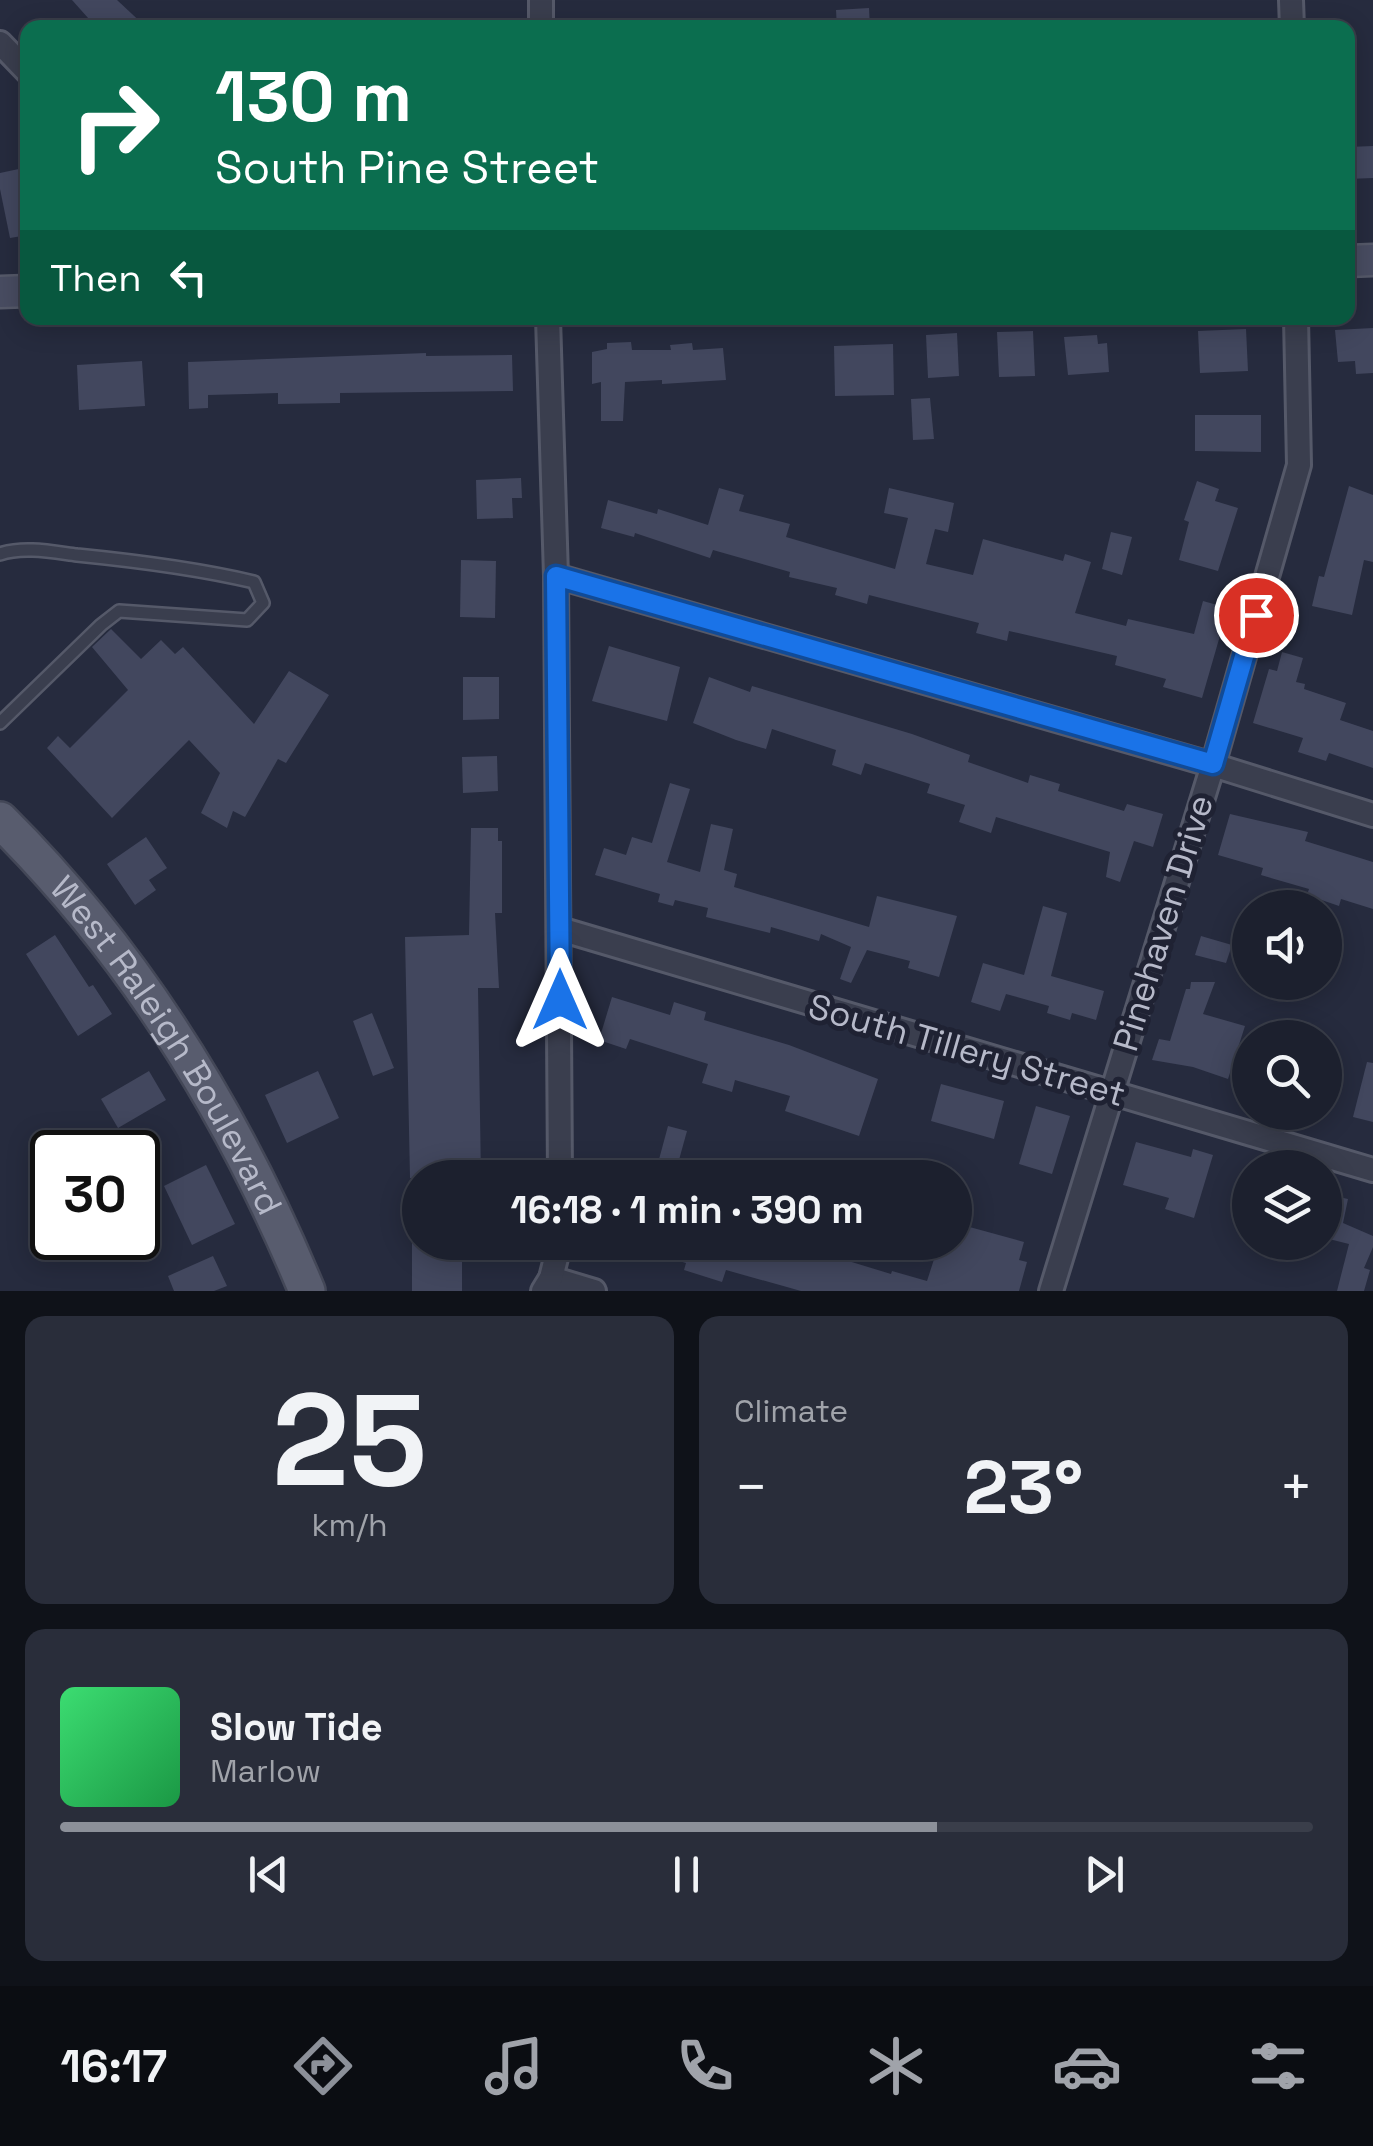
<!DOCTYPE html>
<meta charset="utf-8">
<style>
:root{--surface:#1c202e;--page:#292d3a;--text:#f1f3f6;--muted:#a0a3aa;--line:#3a3e4a;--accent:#8c9099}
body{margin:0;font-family:"Space Grotesk",sans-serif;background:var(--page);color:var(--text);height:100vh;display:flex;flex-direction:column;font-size:38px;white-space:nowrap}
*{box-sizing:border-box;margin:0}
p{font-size:32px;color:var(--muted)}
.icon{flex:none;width:55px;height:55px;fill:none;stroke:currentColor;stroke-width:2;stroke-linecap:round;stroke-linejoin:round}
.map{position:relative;height:1291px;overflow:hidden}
.side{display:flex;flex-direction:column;gap:25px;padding:25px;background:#0f1219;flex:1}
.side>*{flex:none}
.hud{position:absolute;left:20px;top:20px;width:1335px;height:305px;border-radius:20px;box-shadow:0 5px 25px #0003,0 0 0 2px var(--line);background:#0b6e4f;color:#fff;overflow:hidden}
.tools{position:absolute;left:1232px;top:890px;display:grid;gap:20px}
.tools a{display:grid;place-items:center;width:110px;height:110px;border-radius:50%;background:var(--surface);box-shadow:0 5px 25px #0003,0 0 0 2px var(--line);font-size:50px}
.speed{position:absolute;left:30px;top:1130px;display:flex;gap:20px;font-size:50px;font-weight:700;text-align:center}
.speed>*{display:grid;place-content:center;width:130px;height:130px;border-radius:50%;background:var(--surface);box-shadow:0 5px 25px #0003,0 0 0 2px var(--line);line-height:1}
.speed .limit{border:5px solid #111;border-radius:15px;background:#fff;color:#111}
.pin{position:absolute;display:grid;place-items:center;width:85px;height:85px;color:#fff;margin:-42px;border:5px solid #fff;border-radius:50%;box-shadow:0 2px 10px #0007}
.me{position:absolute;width:110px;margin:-55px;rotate:0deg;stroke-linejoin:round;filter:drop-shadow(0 0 8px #0008)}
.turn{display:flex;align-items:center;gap:35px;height:210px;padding:0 30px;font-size:45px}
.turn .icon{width:130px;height:130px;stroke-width:2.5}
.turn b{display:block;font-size:70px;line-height:85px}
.then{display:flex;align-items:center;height:95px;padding:0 30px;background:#0003;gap:20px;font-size:38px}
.big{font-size:75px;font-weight:600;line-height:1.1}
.side .widget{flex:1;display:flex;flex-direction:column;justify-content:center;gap:15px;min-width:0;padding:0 35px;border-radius:20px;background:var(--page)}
.side .dial{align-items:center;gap:0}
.dial b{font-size:130px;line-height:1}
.song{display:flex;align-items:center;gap:30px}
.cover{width:120px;height:120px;border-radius:15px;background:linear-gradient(135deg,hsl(140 70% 55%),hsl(140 70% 35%))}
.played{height:10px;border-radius:5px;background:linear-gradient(90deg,var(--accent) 70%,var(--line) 70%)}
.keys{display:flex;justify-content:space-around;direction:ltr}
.heat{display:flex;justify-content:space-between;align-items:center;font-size:55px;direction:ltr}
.side .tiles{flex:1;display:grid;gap:25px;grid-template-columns:1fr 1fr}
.widget:last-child{grid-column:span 2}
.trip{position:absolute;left:402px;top:1160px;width:570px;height:100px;border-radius:50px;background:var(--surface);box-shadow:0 5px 25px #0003,0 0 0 2px var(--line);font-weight:600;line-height:100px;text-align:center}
.tab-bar{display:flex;height:160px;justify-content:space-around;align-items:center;background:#0b0d12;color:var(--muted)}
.tab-bar .icon{width:70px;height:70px}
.tab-bar .active{color:var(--accent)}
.tab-bar b{font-size:45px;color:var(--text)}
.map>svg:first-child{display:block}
.building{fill:#42475e}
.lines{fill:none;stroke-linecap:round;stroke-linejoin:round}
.lane-casing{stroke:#555969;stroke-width:16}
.street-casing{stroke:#555969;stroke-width:28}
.secondary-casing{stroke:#555969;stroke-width:35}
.primary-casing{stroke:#434757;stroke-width:40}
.lane{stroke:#3a3e4e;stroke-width:11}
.street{stroke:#3a3e4e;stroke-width:22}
.secondary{stroke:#484c61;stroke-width:30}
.primary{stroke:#585c6e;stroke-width:35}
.route-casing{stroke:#114b97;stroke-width:25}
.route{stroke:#1a73e8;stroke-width:18}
.labels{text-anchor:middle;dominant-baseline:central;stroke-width:10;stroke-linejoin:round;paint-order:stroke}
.street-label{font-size:35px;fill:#b6b9c9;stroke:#1f2233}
</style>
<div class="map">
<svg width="1373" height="1291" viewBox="0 0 1373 1291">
<rect width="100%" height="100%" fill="#262b3e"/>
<!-- building -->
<g class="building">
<polygon points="72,0 117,0 147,28 97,28"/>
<polygon points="869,8 870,28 837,28 836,10"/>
<polygon points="1373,146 1373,178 1348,179 1348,147"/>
<polygon points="28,167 28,235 10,238 0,189 0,173"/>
<polygon points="1373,328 1373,373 1356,374 1355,361 1338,362 1335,330"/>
<polygon points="1246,329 1248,371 1200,373 1198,331"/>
<polygon points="1033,331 1035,376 999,377 997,332"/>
<polygon points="957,333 959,376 928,378 926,335"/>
<polygon points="1097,335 1098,344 1107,343 1109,372 1068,375 1064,337"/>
<polygon points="631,342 632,350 671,350 670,345 692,343 693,350 723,348 726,380 662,384 662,380 625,382 623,421 601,421 601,382 592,384 592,352 607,349 607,343"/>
<polygon points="893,344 894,395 835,396 834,346"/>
<polygon points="426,353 426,356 512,355 513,391 340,393 340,403 278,404 278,393 208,395 208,408 189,409 188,362"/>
<polygon points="142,361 145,406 79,410 77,365"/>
<polygon points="930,398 934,439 913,440 911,399"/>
<polygon points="1195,415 1261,415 1261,452 1195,451"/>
<polygon points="521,478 522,498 512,498 513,518 477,519 476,480"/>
<polygon points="1197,481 1219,489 1215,501 1238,508 1218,571 1179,560 1189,522 1184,520"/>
<polygon points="1349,486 1373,495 1373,562 1364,560 1352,615 1312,606 1319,576 1324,577"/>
<polygon points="719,488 744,495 739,511 790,524 786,537 895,569 908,518 884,513 889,488 954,503 948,532 935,529 926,564 973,575 983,539 1063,561 1065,554 1091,562 1075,613 1126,626 1128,619 1194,634 1203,601 1228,608 1202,698 1163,687 1166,679 1115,665 1117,656 1009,631 1007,641 976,633 979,623 869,595 867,604 835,595 837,588 789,577 790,572 713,550 710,558 635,533 634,537 601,528 608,500 657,514 658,509 708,525"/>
<polygon points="1111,532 1132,537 1122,575 1102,569"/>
<polygon points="461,560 496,561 495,618 460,617"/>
<polygon points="111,629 141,659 161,640 175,654 183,647 254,724 289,671 329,695 286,763 278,759 245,817 233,811 227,828 201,813 220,773 189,740 112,818 47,748 58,736 70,748 128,690 92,647"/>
<polygon points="609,646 680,667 667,721 592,701"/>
<polygon points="1282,652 1303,658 1296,682 1305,684 1304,689 1346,703 1340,720 1373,731 1373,768 1329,753 1326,761 1298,752 1303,738 1253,723 1269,669 1277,671"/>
<polygon points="463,677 499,677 499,719 463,720"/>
<polygon points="709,677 750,692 752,686 912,734 970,755 968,762 1028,783 1030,775 1060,784 1058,791 1124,811 1127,804 1163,814 1153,847 1134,841 1120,882 1106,877 1110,852 996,817 991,833 959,822 965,805 927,793 930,784 865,763 861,775 832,765 836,750 772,729 766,749 736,740 693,723"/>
<polygon points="497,756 498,791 463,793 462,757"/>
<polygon points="670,783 690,789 667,862 700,872 711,824 733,829 724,870 737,874 734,887 869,927 877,896 957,916 939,977 908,968 910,961 867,950 851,983 840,979 851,947 821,934 819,941 771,927 770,933 706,917 708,908 675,900 673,906 658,902 660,894 595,875 604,848 626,855 632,837 652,843"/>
<polygon points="1230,814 1308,832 1305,841 1373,862 1373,909 1341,899 1339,906 1307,895 1309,889 1261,875 1263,868 1218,855"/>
<polygon points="471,828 498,828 498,841 502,841 502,913 495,913 499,988 478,988 481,1178 410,1178 405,937 469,935"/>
<polygon points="146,837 167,868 149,880 156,890 135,905 107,864"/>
<polygon points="1043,906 1067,913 1051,976 1104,991 1096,1020 1072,1013 1070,1020 1047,1013 1049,1006 1006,994 1000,1011 971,1002 983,963 1024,975"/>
<polygon points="55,935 89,987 93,985 112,1014 78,1036 26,954"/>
<polygon points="1201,936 1232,945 1226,963 1195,955"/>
<polygon points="1191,982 1215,982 1203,1014 1245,1026 1228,1079 1193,1067 1152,1060 1159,1039 1170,1041 1186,989 1190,989"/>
<polygon points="612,997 670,1015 674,1002 706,1012 704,1020 789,1045 878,1079 859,1136 785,1111 790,1096 735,1080 732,1092 702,1083 708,1064 630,1039 626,1049 599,1040"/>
<polygon points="372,1013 394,1068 373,1076 353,1021"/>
<polygon points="1367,1062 1373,1063 1373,1122 1353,1117"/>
<polygon points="149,1071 166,1100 118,1128 101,1099"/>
<polygon points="318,1071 339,1118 287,1143 265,1095"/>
<polygon points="941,1084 1004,1101 994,1139 931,1121"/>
<polygon points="1036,1106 1070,1116 1052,1174 1019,1164"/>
<polygon points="668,1126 687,1131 674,1178 654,1178"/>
<polygon points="1136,1142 1191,1157 1193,1149 1213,1155 1194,1218 1165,1209 1169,1198 1123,1185"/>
<polygon points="206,1165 235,1224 192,1245 164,1186"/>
<polygon points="1325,1194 1348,1199 1343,1223 1373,1236 1373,1247 1364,1268 1370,1270 1364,1291 1337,1291 1349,1244 1325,1238"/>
<polygon points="955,1223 1024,1242 1019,1260 1027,1262 1019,1291 801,1291 726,1270 722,1282 684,1270 686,1263 632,1247 633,1242 751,1242 792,1255 794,1248 832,1256 891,1274 892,1271 927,1281 937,1250 943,1252 945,1242 955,1242"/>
<rect x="412" y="1242" width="50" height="49"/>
<polygon points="213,1256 227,1286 214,1291 174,1291 168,1276"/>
</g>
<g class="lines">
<defs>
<path id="lane" d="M0,554C23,546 53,552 77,555C137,561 195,568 254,582L263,603L247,620L119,611L101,625L0,723"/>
<g id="street">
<polyline points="541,0 541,28"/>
<polyline points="1291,0 1292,28"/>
<polyline points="0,43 28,72"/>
<polyline points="548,318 556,576 560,1178"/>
<polyline points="556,576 1213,765 1373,815"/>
<polyline points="560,929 1373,1170"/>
<polyline points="551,1278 594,1291"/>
<polyline points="543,1291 551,1278 560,1242"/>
<polyline points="1051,1291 1213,765 1299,465 1296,318"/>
</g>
<g id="secondary">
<polyline points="1348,261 1373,260"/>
<polyline points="0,292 28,291"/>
</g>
<g id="primary">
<path id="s1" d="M0,820C134,953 235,1117 307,1291"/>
</g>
</defs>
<!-- lane casing -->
<use href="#lane" class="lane-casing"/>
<!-- street casing -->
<use href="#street" class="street-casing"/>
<!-- secondary casing -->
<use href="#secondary" class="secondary-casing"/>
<!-- primary casing -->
<use href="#primary" class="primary-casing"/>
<!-- lane -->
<use href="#lane" class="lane"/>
<!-- street -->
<use href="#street" class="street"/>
<!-- secondary -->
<use href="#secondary" class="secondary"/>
<!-- primary -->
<use href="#primary" class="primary"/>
</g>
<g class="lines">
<defs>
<polyline id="route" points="560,1000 556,576 1213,764 1256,615"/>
</defs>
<!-- route casing -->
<use href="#route" class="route-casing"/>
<!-- route -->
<use href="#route" class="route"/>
</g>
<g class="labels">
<!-- street labels -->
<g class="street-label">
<text transform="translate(1163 923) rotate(-73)">Pinehaven Drive</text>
<text stroke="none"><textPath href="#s1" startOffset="282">West Raleigh Boulevard</textPath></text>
<text transform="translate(967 1050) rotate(16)">South Tillery Street</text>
</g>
</g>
</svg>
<div class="tools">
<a><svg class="icon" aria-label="sound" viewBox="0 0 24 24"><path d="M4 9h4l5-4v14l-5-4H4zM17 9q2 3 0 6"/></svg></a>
<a><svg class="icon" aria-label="search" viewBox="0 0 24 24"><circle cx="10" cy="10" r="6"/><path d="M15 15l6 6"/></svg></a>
<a><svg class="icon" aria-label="layers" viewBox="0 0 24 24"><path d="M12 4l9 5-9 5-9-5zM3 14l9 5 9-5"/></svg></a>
</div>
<div class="speed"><div class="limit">30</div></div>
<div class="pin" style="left:1256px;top:615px;background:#d93025"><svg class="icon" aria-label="arrive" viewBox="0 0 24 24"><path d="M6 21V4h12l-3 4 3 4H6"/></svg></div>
<svg class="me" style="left:560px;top:1000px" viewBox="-20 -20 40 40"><path d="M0-17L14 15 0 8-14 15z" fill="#1a73e8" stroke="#fff" stroke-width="4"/></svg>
<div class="trip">16:18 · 1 min · 390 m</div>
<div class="hud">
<div class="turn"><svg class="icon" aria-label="right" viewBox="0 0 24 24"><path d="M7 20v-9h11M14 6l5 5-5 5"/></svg><div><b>130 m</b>South Pine Street</div></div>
<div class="then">Then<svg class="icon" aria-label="left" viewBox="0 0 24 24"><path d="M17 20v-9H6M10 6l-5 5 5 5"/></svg></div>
</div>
</div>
<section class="side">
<div class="tiles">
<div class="widget dial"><b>25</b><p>km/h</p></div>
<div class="widget"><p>Climate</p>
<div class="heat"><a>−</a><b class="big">23°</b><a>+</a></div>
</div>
<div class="widget">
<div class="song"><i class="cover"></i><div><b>Slow Tide</b><p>Marlow</p></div></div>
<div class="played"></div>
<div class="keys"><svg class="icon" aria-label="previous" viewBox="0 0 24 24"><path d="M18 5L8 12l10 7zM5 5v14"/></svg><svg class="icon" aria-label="pause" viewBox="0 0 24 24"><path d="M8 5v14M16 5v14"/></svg><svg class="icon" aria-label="next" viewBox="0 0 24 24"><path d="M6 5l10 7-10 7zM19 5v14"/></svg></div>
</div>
</div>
</section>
<nav class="tab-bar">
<b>16:17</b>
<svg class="icon active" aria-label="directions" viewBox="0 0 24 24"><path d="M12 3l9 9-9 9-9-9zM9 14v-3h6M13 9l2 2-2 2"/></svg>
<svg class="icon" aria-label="music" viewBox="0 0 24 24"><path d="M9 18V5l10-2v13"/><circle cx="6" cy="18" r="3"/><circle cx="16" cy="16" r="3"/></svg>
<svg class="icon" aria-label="phone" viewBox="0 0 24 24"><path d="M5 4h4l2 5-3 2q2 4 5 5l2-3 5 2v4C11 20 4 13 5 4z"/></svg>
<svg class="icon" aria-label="climate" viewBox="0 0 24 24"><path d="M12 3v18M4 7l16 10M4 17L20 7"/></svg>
<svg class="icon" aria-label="car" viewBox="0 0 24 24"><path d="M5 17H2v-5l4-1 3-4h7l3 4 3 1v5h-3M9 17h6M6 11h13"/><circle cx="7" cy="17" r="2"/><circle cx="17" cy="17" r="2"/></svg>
<svg class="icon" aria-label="filters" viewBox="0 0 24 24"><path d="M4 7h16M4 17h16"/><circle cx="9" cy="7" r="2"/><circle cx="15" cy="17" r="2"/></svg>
</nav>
